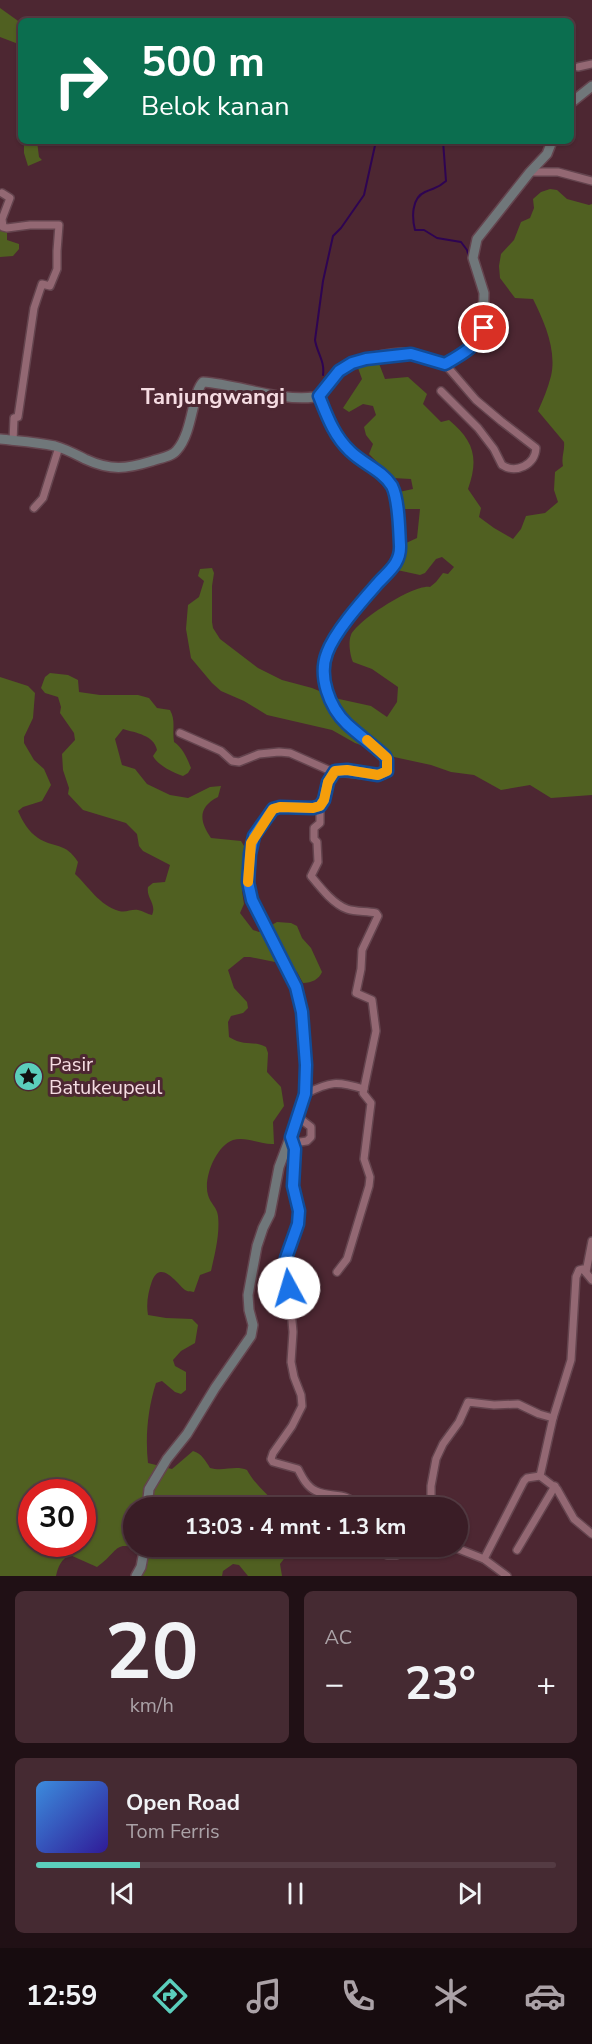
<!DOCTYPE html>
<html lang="id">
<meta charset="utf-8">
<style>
:root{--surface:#3a1d26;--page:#452a32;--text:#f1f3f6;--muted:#aba2a7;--line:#543b43;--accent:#5bcebc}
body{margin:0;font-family:"Nunito Sans",sans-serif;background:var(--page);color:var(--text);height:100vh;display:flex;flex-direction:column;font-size:22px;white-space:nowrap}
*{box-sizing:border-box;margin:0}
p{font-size:20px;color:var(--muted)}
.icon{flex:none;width:33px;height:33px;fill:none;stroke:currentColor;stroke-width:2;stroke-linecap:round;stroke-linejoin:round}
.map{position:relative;height:1576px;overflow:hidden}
.sheet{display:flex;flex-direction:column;gap:15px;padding:15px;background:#201015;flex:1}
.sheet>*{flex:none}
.hud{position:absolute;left:18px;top:18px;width:556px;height:126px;border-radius:9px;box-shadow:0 2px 4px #0004,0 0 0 2px var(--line);background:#0b6e4f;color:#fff;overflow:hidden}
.speed{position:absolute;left:18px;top:1479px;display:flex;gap:12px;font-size:30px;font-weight:700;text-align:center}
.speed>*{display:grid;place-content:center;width:78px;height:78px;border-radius:50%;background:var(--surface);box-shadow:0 2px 4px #0004,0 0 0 2px var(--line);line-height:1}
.speed .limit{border:9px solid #d22;background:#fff;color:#111}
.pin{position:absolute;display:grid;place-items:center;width:51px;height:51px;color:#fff;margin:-26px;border:3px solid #fff;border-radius:50%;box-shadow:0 2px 6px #0007}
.me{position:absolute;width:66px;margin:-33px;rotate:354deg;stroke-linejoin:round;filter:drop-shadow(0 0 4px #0008)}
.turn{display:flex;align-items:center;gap:21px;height:126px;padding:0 24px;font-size:27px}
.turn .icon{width:78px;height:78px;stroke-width:2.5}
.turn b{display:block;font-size:42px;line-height:51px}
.big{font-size:45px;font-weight:700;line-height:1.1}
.sheet .tile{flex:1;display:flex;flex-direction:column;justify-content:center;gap:9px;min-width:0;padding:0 21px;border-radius:9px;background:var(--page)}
.sheet .dial{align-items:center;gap:0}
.dial b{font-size:78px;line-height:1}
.song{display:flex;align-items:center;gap:18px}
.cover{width:72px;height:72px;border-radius:9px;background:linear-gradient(135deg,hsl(210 70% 55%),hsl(250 70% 35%))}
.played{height:6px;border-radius:3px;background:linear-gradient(90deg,var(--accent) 20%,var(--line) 20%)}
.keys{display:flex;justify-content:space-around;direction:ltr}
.heat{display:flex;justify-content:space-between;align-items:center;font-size:33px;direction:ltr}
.sheet .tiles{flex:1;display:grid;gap:15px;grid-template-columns:1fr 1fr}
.tile:last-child{grid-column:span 2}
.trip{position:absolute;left:123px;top:1497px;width:345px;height:60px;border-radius:30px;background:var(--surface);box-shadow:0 2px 4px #0004,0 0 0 2px var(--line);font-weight:700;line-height:60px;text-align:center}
.tab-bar{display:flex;height:96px;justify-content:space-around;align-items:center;background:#170c0f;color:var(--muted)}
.tab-bar .icon{width:42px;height:42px}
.tab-bar .current{color:var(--accent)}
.tab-bar b{font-size:27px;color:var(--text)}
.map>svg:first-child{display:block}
.green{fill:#506021;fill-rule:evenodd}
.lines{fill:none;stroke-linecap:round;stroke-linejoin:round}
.stream{stroke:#2e0452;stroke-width:2}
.street-casing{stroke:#64444e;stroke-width:10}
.secondary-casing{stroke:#64444e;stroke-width:12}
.street{stroke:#936873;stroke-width:7}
.secondary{stroke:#70777a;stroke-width:9}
.route-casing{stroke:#114b97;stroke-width:15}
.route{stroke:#1a73e8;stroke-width:10}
.slow{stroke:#f59e0b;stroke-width:10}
.labels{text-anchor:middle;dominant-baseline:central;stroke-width:6;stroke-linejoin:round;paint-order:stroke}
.poi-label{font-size:20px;fill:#f5dce2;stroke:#4d2732;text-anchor:start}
.quarter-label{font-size:22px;font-weight:bold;fill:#f5dce2;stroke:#4d2732}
</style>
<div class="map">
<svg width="592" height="1576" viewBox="0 0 592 1576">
<rect width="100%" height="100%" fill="#4d2732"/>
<!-- green -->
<g class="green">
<polygon points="0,8 21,23 21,45 0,37"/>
<polygon points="24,141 37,141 39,157 42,160 28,166 24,153"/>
<path d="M550,189L557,190L567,199L589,205L592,204V795L551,798L530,785L501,790L474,775L451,772L431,765L394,757L355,743L332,730L267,715L244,701L221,691L212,683L191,658L186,629L188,605L199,597L204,581L198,576L200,569L212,568L214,573L212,586V622L213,628L220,639L258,668L282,680L312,688L339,699L371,706L387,717L397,702L398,687L372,669L353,662C350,655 348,642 351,635C358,620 414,584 430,587L436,582L443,573L448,574L454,567L442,557L436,559L425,573L420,575L397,570L404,544L417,538L420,509H401L399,492L413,489L411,479L393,478L369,454L373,444L366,435L364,427L376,415L373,406L363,404L349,412L343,408L362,379L358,368L378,361L385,379L408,377L427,394L423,404L441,422L449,420C474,441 479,458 468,489L481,508L479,517L494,528L513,539L521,529L526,516L545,513L558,502L554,490L555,472L563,466C561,457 565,451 564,442L538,411C543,400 548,388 551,376C557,350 544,321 533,299L515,298L500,278L499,266L501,254L514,240L521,222L530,218L534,208L533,199L541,192Z"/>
<polygon points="0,226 7,230 7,240 19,244 19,249 13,256 0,257"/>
<path d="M50,673L68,675L78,680L79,692L100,695H138L149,698L157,708L170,710C176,721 172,729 174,742C183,748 187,758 191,768L188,773L183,776C174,773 157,765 153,756L157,750C154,735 136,733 123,729L115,739L122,765L135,769L147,784L170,795L188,798L210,787L221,786L218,797C198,807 199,821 211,838L241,841L244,846L242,891L244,904L240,913L253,930L259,932L277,922L291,923L297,926L302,938L311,948L322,972C319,979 312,983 303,983L297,972L275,962L250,957H244L228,970L234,988L247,1002L248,1008L243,1013L231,1016L228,1022L229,1037C245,1047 253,1040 266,1047L268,1053L267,1072L281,1087L284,1106L273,1122L274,1144C261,1145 246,1136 233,1140C216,1146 203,1178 208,1195C210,1203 217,1207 218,1216C220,1234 215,1253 211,1271L200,1275L194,1292C190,1291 188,1292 185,1290C177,1284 161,1259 152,1281C148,1292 146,1304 148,1315L166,1318L192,1319L198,1325L195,1343L181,1351L173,1360L175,1366L186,1372V1390L181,1394L175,1392L162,1381L156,1383C148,1408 145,1436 148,1463L172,1469L193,1451C202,1454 205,1460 210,1468C223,1472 235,1465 247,1470C255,1485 268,1494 278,1507L134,1508V1546L293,1547L280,1564L282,1576H248L239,1565L233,1564L223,1571L222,1576H140L147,1564L148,1554C113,1537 121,1550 97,1567L70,1555C61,1559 58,1567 56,1576H0V677L28,686L35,693L33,718L24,737V743L34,760L44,769L51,785L42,801L23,807L18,811C23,822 28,831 38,838C53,848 66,842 78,862L75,874C89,887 99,905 119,911C126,913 131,909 138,910C143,911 147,914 152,915C157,904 146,898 148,887L153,883L165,882L170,865L143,851L139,846L137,834L126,823L83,810L68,794L69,788L63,770L62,754L75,740L74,733L60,713L61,707L58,697L45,693L41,688L45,677ZM32,1492H82V1544H32Z"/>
</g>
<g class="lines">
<!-- stream -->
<g class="stream">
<path d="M443,141L446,181C437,189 436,187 425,192C411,198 412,218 415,230H424L437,238L461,242L467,250L469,257"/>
<path d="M323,375C325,361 317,353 315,340L323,281L333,236L341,228L364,195L376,141"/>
</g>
<defs>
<g id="street">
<polyline points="578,67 592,64"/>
<polyline points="530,172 558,172 592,181"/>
<polyline points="2,193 10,198 2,219 3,227 7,228 30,225 59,225 57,251 57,269 50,286 42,284 34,308 18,417 14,418 13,441"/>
<path d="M441,391L478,428L494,449L502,465C516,474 535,465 536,448L501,421L476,400L445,364"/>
<polyline points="34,508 43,498 59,447"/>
<polyline points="180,733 221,751 232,761 239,762 259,754 279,752 290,753 333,772"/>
<path d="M320,806V823L314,828V839L317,842L318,862L311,876C320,887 333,904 347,909C356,912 366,911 376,913L378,916L362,950L361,969L356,993L372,1000L376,1031L363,1093L371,1103L364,1159L370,1177L369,1186L347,1259L337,1272"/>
<path d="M305,1094C331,1081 337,1081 364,1089"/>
<path d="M291,1137L296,1157L293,1186L299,1211L298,1224L286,1259L285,1276L289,1289L293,1332L291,1362L294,1377L301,1395L302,1406L292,1426L273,1453L271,1459L273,1462L298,1469C302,1477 307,1487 316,1491C333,1499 344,1489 359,1508"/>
<polyline points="293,1143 307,1141 311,1137 311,1127 298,1117"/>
<polyline points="586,1272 592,1241"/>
<polyline points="592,1280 583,1269 579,1270 576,1277 571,1360 553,1418 540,1476 557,1489 574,1519 592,1534"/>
<polyline points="330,1508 358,1507"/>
<polyline points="431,1508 431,1486 436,1459 443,1444 459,1422 468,1402 494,1405 518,1404 539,1414 553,1418"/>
<polyline points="379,1546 387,1555 396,1555 418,1546"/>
<polyline points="451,1546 484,1559 507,1576"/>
<polyline points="517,1550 555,1486"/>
<polyline points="484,1559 524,1481 527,1478 540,1476"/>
</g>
<g id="secondary">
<polyline points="572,102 592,86"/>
<path d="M0,439C18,441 37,442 55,446C66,449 75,454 85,459C111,471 126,469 152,461C160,458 172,457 177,450C193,432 192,393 203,382C237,384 281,402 314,397C325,395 330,379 339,371C351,360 398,350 415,354C425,357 434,363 445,364L460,355L483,332L484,293L473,258L477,239L530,172L547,154L552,141"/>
<path d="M147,1508L149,1489L167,1459L187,1434L215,1388L251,1336L253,1325L249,1310L248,1295L257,1246L263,1228L270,1214L279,1167L303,1103L306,1065L302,1012L296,987L273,944L249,891L251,843L259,827L273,809L280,807L313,808L321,805L328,782L335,771L378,775L383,774C388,770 389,762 385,756C372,744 355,734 343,720C298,668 343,623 378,583C389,571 401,563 400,545C399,529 399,500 392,486C382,470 362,464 350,451C334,435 327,416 319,396"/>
<polyline points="136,1576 141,1567 145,1546"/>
</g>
</defs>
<!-- street casing -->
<use href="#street" class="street-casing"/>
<!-- secondary casing -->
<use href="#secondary" class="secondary-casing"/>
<!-- street -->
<use href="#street" class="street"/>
<!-- secondary -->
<use href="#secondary" class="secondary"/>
</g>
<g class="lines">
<defs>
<path id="route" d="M289,1288L285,1276L286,1258L298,1224L299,1211L293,1186L295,1149L291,1137L305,1094L306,1065L302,1012L296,987L252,900L248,882L250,854L254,836L273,809L280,807L313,808L320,806L324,800L328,782L335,771L347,770L378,775L387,771V760L385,756C373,745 359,735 347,724C329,707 318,676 327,653C335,631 363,600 378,583C389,571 401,563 400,545C399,529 399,500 392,486C382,470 363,464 350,451C334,436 327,416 319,396L339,371L352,363L366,359L411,354L445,364C459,356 481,344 484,328"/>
</defs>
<!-- route casing -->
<use href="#route" class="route-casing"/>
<!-- route -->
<use href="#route" class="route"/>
<!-- slow -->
<polyline class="slow" points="248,882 251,843 269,815 273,809 280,807 313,808 320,806 324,800 328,782 335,771 347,770 378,775 387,771 387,758 367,740"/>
</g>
<!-- icons -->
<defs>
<symbol id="sight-disc" viewBox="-11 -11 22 22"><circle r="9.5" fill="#5bcebc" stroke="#4d2732"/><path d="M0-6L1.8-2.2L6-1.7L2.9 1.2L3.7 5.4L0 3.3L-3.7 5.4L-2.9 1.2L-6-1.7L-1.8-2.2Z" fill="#111"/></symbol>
</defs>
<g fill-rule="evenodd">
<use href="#sight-disc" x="12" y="1060" width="33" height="33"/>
</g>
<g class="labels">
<!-- poi labels -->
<g class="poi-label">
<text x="49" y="1064">Pasir<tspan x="49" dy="23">Batukeupeul</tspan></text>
</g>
<!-- quarter labels -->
<g class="quarter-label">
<text x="213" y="397">Tanjungwangi</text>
</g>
</g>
</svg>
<div class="speed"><div class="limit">30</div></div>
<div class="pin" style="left:484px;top:328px;background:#d93025"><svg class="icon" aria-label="arrive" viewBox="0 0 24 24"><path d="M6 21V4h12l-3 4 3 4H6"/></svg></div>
<svg class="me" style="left:289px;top:1288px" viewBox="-20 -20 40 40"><circle r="19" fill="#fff"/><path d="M0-13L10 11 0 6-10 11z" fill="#1a73e8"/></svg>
<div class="trip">13:03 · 4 mnt · 1.3 km</div>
<div class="hud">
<div class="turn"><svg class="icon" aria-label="right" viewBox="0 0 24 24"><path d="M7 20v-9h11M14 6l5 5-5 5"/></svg><div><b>500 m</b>Belok kanan</div></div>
</div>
</div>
<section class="sheet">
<div class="tiles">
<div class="tile dial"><b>20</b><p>km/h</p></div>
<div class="tile"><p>AC</p>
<div class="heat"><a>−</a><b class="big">23°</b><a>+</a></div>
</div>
<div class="tile">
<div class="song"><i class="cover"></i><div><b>Open Road</b><p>Tom Ferris</p></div></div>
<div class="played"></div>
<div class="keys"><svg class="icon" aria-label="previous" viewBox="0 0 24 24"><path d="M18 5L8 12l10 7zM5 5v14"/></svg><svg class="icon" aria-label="pause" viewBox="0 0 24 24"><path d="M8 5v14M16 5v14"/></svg><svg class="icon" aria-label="next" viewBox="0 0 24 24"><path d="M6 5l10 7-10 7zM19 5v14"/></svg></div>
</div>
</div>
</section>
<nav class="tab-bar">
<b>12:59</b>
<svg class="icon current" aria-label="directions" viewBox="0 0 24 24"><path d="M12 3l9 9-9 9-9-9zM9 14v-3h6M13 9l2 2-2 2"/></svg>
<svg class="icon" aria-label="music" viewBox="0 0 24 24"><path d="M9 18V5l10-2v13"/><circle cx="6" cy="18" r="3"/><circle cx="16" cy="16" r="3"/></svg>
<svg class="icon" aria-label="phone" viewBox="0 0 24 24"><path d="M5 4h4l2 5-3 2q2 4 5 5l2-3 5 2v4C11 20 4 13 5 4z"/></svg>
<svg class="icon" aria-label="climate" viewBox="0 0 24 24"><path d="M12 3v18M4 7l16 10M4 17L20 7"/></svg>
<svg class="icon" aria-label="car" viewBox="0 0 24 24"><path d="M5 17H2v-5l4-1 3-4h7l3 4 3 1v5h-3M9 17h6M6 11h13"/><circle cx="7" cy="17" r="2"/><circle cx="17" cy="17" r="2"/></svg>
</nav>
